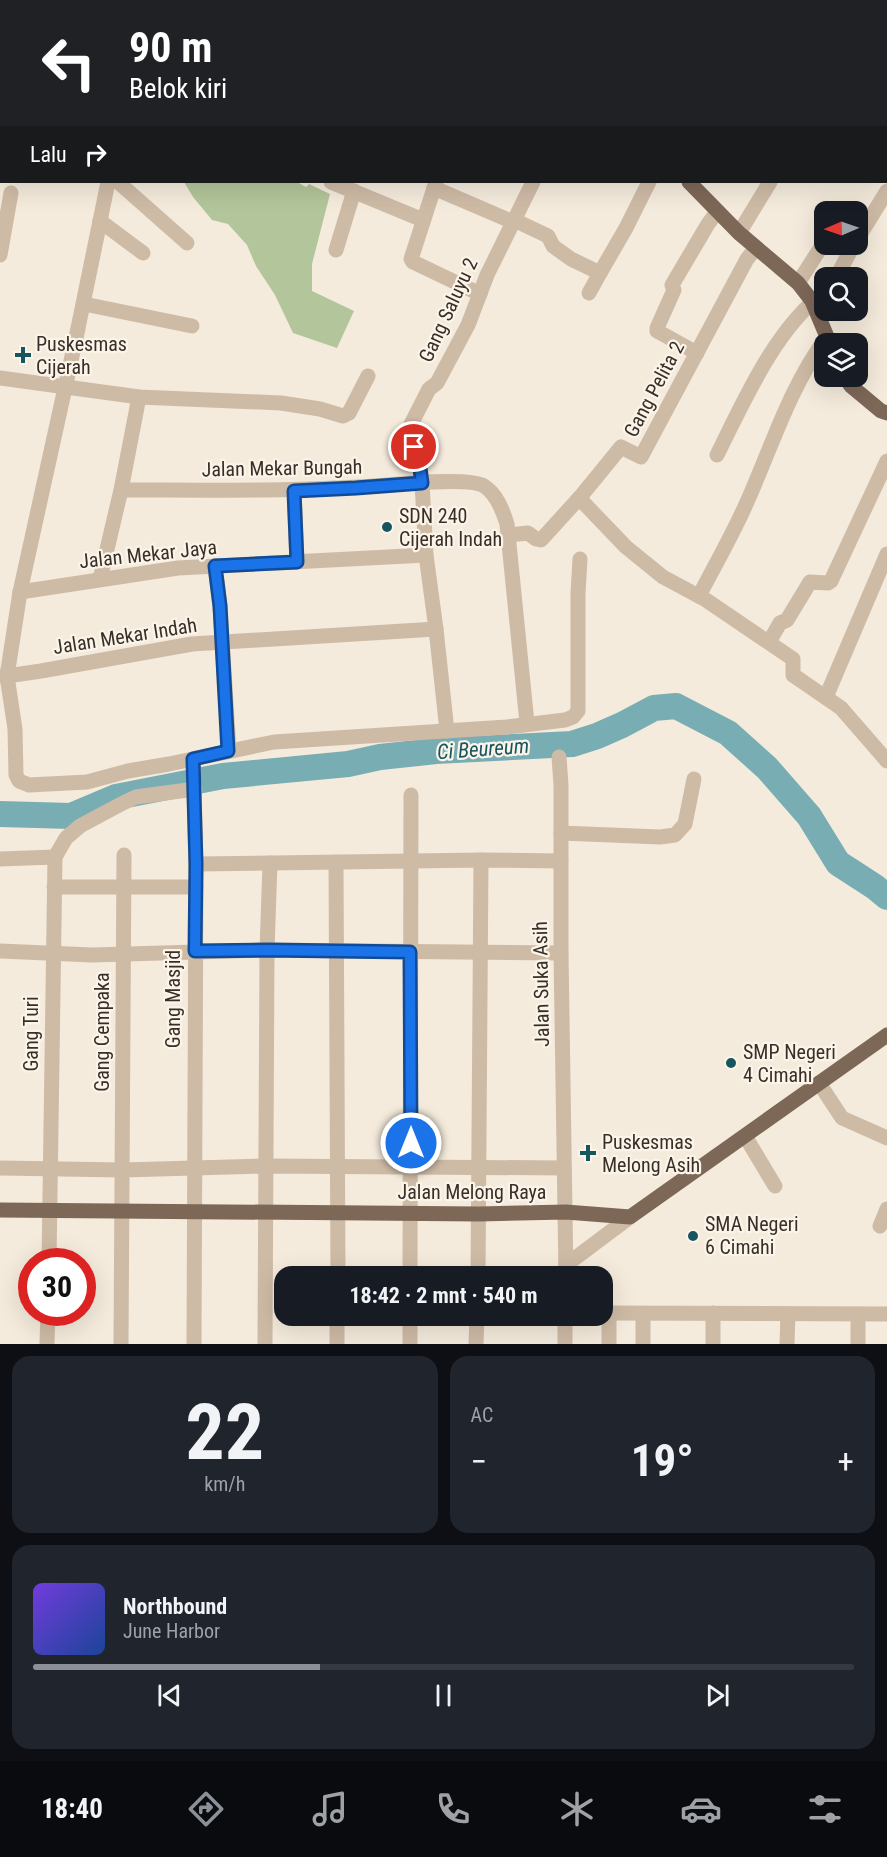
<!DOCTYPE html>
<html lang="id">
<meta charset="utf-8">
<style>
:root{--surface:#171b24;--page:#20242c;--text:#f1f3f6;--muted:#9ea1a6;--line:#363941;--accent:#8c9099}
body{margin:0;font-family:"Roboto Condensed",sans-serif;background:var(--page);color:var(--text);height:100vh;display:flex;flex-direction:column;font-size:22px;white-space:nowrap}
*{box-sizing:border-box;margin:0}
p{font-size:20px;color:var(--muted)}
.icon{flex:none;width:33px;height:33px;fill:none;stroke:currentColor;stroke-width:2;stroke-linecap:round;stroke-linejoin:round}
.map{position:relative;height:1344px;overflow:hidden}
.details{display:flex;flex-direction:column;gap:12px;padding:12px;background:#0d0f14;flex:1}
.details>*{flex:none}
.top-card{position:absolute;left:0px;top:0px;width:888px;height:183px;box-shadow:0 6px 24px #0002;background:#202124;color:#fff;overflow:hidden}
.needle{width:39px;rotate:268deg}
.controls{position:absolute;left:814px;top:201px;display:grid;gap:12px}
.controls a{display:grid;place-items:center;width:54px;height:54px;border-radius:12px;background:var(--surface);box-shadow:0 6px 24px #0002;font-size:30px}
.speed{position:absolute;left:18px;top:1248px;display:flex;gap:12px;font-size:30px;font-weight:700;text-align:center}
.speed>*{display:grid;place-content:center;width:78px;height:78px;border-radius:50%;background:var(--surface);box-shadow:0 6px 24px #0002;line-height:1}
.speed .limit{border:9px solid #d22;background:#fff;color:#111}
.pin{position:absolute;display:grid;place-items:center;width:51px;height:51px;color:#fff;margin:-26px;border:3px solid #fff;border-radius:50%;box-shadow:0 2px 6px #0007}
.me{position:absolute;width:66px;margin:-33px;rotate:0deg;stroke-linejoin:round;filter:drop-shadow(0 0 4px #0008)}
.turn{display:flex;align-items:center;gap:21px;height:126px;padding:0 30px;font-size:27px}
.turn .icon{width:78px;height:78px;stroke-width:2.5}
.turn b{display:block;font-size:42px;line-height:51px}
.then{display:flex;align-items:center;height:57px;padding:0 30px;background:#0003;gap:12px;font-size:22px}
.big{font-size:45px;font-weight:700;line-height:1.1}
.details .tile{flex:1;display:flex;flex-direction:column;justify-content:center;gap:9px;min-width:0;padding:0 21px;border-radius:18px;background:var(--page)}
.details .dial{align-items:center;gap:0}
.dial b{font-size:78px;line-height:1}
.song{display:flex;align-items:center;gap:18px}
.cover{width:72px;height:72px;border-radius:9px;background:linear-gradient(135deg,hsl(260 70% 55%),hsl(220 70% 35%))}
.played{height:6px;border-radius:3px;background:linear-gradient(90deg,var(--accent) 35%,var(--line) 35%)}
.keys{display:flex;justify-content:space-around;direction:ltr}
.heat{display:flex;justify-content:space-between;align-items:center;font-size:33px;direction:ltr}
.details .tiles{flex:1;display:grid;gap:12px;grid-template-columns:1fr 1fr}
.tile:last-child{grid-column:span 2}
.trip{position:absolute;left:274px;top:1266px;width:339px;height:60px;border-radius:18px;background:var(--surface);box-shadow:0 6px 24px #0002;font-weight:700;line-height:60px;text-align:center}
.tab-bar{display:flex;height:96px;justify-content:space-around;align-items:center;background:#090b0e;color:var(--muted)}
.tab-bar .icon{width:42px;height:42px}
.tab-bar .on{color:var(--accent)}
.tab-bar b{font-size:27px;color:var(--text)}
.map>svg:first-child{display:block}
.green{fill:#b3c59a}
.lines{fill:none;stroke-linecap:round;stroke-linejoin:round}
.river{stroke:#78adb4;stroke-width:26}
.minor{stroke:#cebba6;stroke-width:15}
.major{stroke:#7d6757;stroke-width:15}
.route-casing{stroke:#114b97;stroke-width:15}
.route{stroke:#1a73e8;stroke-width:10}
.poi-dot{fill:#19555f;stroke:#fbf4e9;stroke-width:2}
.labels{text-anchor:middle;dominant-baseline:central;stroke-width:4.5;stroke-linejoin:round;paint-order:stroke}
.street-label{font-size:20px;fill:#392f28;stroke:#fbf4e9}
.poi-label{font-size:20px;fill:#392f28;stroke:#fbf4e9;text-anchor:start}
.water-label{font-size:21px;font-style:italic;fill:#19555f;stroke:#fbf4e9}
</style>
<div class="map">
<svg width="887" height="1344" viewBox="0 0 887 1344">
<rect width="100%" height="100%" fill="#f4ebdc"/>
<!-- green -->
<polygon class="green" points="184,182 297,182 306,187 309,184 330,194 312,264 312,291 354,311 337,348 293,333 275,295 256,266 247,245 228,224 212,220 193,197"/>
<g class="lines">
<!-- river -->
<polyline class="river" points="0,814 71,816 116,797 223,776 348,764 380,757 436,751 572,744 597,736 622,725 654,708 676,706 728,733 767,768 809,816 838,863 875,887 887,897"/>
<!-- minor -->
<g class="minor">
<polyline points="882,0 887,1"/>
<polyline points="115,2 117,0"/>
<polyline points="270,2 270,0"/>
<polyline points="611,2 611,0"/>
<polyline points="626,2 627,0"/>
<polyline points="714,2 714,0"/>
<polyline points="886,48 887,46"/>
<polyline points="108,182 76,338 20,592 7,676 15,729 16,775 19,781 29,785 87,782 128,771 169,764 274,742 507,727 565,720 573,717 578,711 578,593 580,559"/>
<polyline points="118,182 187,243"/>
<polyline points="331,182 423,220"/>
<polyline points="436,182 411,259 413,262 480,294"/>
<polyline points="434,188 513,222"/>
<polyline points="514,220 548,236 553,246 571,259 600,273 626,228 649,182"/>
<polyline points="100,221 143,253"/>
<polyline points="739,233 770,182"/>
<polyline points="858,238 887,191"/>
<polyline points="336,250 354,191"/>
<polyline points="0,255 11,193"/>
<polyline points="836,278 854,244"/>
<polyline points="798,283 825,241"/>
<polyline points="589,293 600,273"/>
<polyline points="84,304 192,326"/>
<polyline points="697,353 657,331 657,328 674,290 672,285 708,224 717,212"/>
<polyline points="0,378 139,397 281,403 320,409 343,416 349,413 368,376"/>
<path d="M717,455C744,401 776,327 825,292"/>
<path d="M121,490C218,490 315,492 412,483C427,482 473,479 484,486C497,494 503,511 507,524L527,723"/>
<polyline points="294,491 297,562"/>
<polyline points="579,498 626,547 663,577 706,600 793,659 793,675 841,708 887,761"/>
<polyline points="508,535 528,533 536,539 541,540 581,496 621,447 641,457 747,259 756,248"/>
<polyline points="215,566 220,606 229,751"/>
<polyline points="100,579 121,490 139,397"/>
<polyline points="20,592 178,568 426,555"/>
<path d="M699,596C715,565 733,534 747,502C772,446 790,386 827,337"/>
<polyline points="769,642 780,623 787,620 810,582 828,583 831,581 887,461"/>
<polyline points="0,676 7,676 41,671 192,644 436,629"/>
<polyline points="826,697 887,554"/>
<polyline points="447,731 436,629 426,555 422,483 417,447 404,438 429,389 437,383 468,325 487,275 533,182"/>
<polyline points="559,757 561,785 561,953 566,1276"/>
<polyline points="193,759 196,864 194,1344"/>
<polyline points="561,833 660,837 675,835 685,824 694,779"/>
<polyline points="55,857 66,838 80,826 123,803 136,797 195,789"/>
<polyline points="0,859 55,857"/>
<polyline points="336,862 338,1276"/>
<polyline points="196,864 481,860 561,861"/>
<polyline points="54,887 196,887"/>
<polyline points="0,951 92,955 267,950 561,953"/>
<polyline points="819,1083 842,1118 887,1138"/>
<polyline points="745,1136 775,1186"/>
<polyline points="0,1168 123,1170 266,1166 564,1168"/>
<polyline points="880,1226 887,1209"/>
<polyline points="49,1262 55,857"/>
<polyline points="566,1265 630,1217"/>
<polyline points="410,1276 411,795"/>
<polyline points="478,1276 481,860"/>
<polyline points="603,1313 887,1314"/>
<polyline points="713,1313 713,1344"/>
<polyline points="643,1314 643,1344"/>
<polyline points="858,1315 858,1344"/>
<polyline points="47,1344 48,1312"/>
<polyline points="121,1344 124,855"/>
<polyline points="265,1344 267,950 270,863"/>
<polyline points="337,1344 337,1316"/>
<polyline points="410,1344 410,1316"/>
<polyline points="476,1344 477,1316"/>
<polyline points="565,1344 565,1316"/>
<polyline points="609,1344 609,1313"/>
<polyline points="787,1344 788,1314"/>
</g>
<!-- major -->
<g class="major">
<polyline points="363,0 369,2"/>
<polyline points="689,182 739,233 798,283 812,301 830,344"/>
<polyline points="844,376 851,386 881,411 887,413"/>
<polyline points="0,1210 479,1214 566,1212 630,1217 887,1035"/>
</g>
</g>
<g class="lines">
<defs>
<polyline id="route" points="411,1143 410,952 267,950 195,951 196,864 193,759 228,751 220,606 215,566 297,562 294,491 356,488 422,483 417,447 414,447"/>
</defs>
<!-- route casing -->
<use href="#route" class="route-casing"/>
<!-- route -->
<use href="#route" class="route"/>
</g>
<!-- markers -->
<g class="poi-dot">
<path d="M20 346h6v6h6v6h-6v6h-6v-6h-6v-6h6z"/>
<circle cx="387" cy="527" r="6"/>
<circle cx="731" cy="1063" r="6"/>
<path d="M585 1144h6v6h6v6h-6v6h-6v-6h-6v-6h6z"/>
<circle cx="693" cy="1236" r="6"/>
</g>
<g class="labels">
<!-- street labels -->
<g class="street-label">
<text transform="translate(448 310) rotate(-65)">Gang Saluyu 2</text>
<text transform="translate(654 389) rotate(-62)">Gang Pelita 2</text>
<text transform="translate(282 468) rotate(-1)">Jalan Mekar Bungah</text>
<text transform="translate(148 554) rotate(-6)">Jalan Mekar Jaya</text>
<text transform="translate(125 636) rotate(-9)">Jalan Mekar Indah</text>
<text transform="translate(541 984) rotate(-91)">Jalan Suka Asih</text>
<text transform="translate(173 999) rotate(-90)">Gang Masjid</text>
<text transform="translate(102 1032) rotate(-90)">Gang Cempaka</text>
<text transform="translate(31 1034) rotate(-90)">Gang Turi</text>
<text x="472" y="1192">Jalan Melong Raya</text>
</g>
<!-- poi labels -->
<g class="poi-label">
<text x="36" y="344">Puskesmas<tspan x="36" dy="23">Cijerah</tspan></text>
<text x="399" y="516">SDN 240<tspan x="399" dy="23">Cijerah Indah</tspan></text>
<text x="743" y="1052">SMP Negeri<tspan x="743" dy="23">4 Cimahi</tspan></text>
<text x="602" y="1142">Puskesmas<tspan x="602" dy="23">Melong Asih</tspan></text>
<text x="705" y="1224">SMA Negeri<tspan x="705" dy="23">6 Cimahi</tspan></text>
</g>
<!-- water labels -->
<g class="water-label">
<text transform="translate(483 749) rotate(-4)">Ci Beureum</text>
</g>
</g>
</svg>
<div class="controls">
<a><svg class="needle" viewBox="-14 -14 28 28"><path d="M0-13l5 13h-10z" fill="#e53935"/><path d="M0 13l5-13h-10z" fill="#9ea1a6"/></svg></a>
<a><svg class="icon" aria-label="search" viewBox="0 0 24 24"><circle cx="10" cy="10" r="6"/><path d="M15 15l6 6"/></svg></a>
<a><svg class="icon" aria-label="layers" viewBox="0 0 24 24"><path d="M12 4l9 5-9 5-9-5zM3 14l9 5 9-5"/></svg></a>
</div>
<div class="speed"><div class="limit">30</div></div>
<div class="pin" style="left:414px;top:447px;background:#d93025"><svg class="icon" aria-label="arrive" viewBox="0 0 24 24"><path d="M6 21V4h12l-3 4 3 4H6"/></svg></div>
<svg class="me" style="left:411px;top:1143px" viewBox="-20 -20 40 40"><circle r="17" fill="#1a73e8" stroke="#fff" stroke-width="3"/><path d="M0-11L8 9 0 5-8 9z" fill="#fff"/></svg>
<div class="trip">18:42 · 2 mnt · 540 m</div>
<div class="top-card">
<div class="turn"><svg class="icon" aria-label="left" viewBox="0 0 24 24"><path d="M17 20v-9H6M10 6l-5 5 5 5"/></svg><div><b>90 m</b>Belok kiri</div></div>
<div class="then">Lalu<svg class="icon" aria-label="right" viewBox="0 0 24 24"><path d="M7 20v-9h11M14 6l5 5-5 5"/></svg></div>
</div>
</div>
<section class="details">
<div class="tiles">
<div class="tile dial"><b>22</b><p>km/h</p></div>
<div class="tile"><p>AC</p>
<div class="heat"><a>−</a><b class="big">19°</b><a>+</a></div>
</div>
<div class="tile">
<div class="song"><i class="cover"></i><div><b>Northbound</b><p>June Harbor</p></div></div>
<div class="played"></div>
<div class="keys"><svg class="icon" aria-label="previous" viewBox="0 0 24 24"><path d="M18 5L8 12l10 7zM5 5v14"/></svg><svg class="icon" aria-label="pause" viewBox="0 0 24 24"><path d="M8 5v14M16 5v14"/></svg><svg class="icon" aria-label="next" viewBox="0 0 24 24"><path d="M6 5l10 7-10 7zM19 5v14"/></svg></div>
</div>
</div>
</section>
<nav class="tab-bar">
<b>18:40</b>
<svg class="icon on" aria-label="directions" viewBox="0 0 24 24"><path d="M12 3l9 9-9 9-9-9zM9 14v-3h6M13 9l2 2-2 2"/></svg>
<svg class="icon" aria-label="music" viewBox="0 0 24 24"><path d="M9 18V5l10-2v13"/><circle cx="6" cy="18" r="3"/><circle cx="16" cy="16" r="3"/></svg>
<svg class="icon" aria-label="phone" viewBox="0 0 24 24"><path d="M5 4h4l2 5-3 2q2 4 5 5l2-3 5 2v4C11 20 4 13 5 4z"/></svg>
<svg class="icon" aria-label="climate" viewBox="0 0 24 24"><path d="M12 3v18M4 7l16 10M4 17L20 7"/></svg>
<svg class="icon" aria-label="car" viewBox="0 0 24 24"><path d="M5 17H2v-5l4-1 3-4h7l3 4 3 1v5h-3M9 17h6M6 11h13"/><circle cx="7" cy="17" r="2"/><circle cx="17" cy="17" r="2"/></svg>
<svg class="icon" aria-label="filters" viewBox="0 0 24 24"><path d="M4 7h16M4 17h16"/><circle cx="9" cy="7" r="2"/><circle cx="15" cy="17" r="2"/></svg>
</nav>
